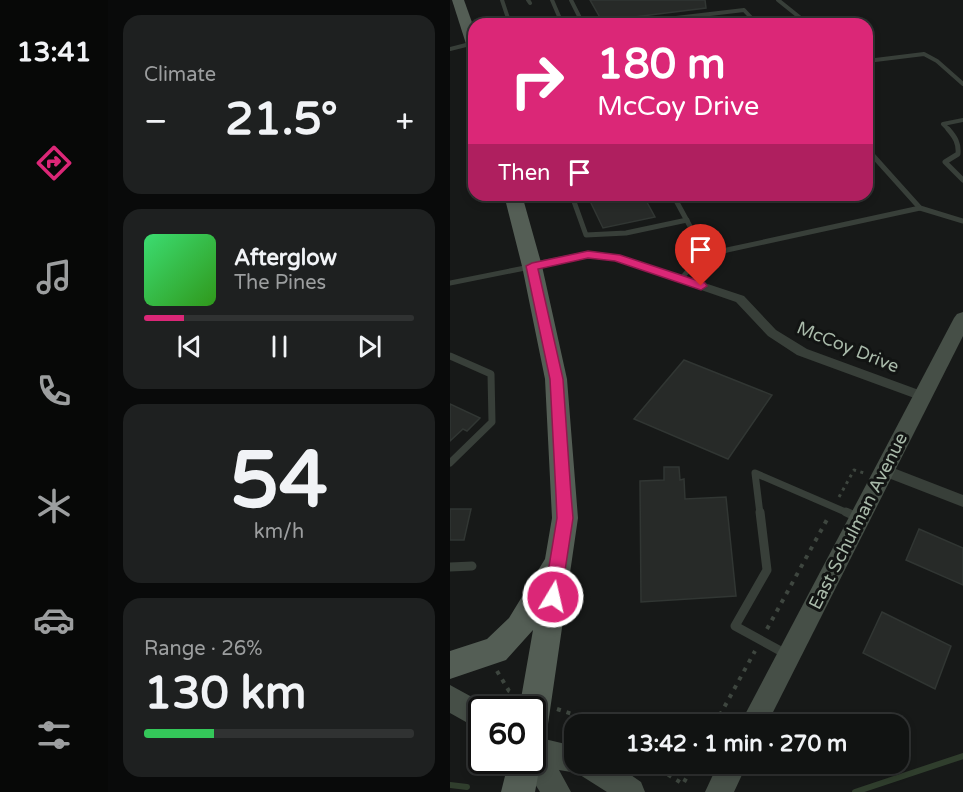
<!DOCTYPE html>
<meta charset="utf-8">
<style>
:root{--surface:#111312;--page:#1e2020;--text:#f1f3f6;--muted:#9c9e9f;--line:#303232;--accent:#db2777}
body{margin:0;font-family:"Varela Round",sans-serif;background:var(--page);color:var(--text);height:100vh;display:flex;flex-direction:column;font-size:22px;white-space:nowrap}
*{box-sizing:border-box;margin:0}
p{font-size:20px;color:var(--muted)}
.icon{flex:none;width:33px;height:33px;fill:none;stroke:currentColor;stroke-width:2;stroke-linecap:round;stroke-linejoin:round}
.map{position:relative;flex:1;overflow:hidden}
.sheet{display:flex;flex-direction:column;gap:15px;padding:15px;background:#090a0a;width:342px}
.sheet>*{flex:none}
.top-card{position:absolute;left:18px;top:18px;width:405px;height:183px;border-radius:18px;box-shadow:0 3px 9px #0003,0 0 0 2px var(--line);background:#db2777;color:#fff;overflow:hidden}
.speed{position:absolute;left:18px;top:696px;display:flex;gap:12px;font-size:30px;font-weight:700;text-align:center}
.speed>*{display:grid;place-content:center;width:78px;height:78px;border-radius:50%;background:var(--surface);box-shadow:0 3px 9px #0003,0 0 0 2px var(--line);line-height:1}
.speed .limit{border:3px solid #111;border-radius:9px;background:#fff;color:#111}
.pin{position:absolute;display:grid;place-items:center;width:51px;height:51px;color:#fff;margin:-62px -26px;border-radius:50% 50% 50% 0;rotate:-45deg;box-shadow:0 0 6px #0007}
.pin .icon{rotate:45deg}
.me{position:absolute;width:66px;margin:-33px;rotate:9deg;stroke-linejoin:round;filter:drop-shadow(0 0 4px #0008)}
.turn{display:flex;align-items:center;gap:21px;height:126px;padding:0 30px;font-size:27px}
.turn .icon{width:78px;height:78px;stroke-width:2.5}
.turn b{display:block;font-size:42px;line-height:51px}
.then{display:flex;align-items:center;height:57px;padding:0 30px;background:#0003;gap:12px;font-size:22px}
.big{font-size:45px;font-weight:700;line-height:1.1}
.sheet .card{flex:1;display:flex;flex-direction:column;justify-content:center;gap:9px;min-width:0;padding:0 21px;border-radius:18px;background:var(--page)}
.sheet .dial{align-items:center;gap:0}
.dial b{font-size:78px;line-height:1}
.song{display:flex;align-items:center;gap:18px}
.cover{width:72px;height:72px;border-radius:9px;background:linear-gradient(135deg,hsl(140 70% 55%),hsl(110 70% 35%))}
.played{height:6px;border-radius:3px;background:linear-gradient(90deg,var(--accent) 15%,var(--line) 15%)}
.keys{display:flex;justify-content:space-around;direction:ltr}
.heat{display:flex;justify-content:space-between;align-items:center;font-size:33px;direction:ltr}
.charge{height:9px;border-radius:4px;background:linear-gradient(90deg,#34c759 26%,var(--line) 0)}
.trip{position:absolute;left:114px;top:714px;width:345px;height:60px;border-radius:18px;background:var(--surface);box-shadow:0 3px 9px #0003,0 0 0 2px var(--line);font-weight:700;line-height:60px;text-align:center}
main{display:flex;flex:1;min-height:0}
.tabs{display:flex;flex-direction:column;width:108px;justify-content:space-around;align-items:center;background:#070807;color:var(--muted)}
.tabs .icon{width:42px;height:42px}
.tabs .active{color:var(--accent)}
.tabs b{font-size:27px;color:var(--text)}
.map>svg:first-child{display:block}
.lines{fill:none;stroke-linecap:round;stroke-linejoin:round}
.stream{stroke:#303e2d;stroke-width:6}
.building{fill:#272a28;stroke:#313633;stroke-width:1.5}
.path-far1{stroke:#3e463f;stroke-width:3;stroke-dasharray:3 4.5;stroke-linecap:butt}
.path{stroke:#3e463f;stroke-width:4;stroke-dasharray:4 6;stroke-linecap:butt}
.lane-far3{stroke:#383f39;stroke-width:4}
.lane-far2{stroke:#383f39;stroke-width:5}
.lane-far1{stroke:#383f39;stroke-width:7}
.lane{stroke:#383f39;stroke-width:9}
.street{fill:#383f39;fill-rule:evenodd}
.secondary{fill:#464f47;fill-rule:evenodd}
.primary{fill:#545e55;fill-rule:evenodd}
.route{fill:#db2777;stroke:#8e194d;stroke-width:1.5}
.labels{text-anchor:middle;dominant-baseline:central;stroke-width:6;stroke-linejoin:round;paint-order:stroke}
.street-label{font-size:18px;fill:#a9baaa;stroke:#121413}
</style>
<main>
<nav class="tabs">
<b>13:41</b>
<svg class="icon active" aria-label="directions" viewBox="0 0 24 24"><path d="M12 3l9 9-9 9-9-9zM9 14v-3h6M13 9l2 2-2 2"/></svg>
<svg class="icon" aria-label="music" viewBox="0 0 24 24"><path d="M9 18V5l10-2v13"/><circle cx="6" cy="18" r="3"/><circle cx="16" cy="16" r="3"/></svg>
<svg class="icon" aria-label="phone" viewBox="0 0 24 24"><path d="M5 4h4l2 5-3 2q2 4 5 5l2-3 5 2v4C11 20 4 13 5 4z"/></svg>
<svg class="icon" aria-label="climate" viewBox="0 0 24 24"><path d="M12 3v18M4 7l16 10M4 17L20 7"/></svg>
<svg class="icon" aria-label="car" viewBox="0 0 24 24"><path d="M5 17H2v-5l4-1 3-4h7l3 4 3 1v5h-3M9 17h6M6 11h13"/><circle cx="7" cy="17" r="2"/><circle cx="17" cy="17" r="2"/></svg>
<svg class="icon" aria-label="filters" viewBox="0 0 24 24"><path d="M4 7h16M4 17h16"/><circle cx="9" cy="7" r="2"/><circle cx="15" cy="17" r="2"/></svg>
</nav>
<section class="sheet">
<div class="card"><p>Climate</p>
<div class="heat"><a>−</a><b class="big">21.5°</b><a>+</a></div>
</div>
<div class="card">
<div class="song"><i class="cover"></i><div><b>Afterglow</b><p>The Pines</p></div></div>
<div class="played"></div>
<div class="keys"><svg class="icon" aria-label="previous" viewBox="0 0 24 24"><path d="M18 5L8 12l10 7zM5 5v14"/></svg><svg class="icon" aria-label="pause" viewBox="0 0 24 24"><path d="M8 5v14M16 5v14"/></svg><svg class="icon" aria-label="next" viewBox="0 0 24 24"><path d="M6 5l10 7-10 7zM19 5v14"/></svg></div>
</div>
<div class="card dial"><b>54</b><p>km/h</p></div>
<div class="card"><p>Range · 26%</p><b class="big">130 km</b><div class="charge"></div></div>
</section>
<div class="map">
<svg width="513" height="792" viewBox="0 0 513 792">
<rect width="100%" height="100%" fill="#171918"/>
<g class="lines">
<!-- stream -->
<g class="stream">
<polyline points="0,785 17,787"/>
<polyline points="405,792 513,756"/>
</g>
</g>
<!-- building -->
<g class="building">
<polygon points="140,0 255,0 256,8 152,21"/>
<polygon points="169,195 193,195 205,217 153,228 140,201"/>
<polygon points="234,360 322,395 278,459 184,419"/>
<polygon points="0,404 30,418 17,431 13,429 0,441"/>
<polygon points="214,467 229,467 230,480 234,479 235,499 276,497 286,596 191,602 190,481 214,480"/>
<polygon points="0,509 21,509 14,540 0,540"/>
<polygon points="469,529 513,548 513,585 456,560"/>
<polygon points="432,612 501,646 485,689 413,653"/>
</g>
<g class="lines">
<!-- path-far1 -->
<polyline class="path-far1" points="389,497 404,470 414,473"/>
<!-- path -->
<g class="path">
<polyline points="317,629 379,516"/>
<polyline points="47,671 59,691 64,693"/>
<polyline points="107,709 128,716 140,724"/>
<polyline points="265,724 305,651"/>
<polyline points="201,764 233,784 244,764"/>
</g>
<!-- lane-far3 -->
<g class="lane-far3">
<polyline points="52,0 60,24"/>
<polyline points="78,0 80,3"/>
<polyline points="102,0 111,21"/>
<polyline points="121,0 133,24"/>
<polyline points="328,0 358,24"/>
<polyline points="83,24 130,18"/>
<polyline points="175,24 294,10 307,24"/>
<polyline points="0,49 24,43"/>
<polyline points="417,61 474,54 487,61 513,84"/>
<polyline points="499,130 493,124 513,120"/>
</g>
<!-- lane-far2 -->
<g class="lane-far2">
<path d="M498,129C505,137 509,143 508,154L495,162L513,180"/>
<polyline points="417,149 470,208 513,221"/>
<polyline points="125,195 122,196 136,235 176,233 237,220"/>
<polyline points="223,195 248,241 248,259"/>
<polyline points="231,279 248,259 277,250 470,208"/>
<polyline points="0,283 80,267"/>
</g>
<!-- lane-far1 -->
<g class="lane-far1">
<polyline points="0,356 41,374 42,422 0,463"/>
<polyline points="310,514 305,473 400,514"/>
</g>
<!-- lane -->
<g class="lane">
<polyline points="310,512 317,570 285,626 336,654"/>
<polyline points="396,512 409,518"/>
<polyline points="0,567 22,566"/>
</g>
<!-- street -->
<g class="street">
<polygon points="138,251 170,255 294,296 326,330 357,349 477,393 479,396 477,399 467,399 347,355 318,336 286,302 164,260 138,257 82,270 76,266 82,262"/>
<polygon points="433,464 513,495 513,507 428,474 426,470 428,466"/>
</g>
<!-- secondary -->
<g class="secondary">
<polygon points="513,312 513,336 317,724 290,724 504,318 507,314"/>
<polygon points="0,685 42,708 32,710 32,731 0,713"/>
<polygon points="82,736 124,746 124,764 165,764 191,782 195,792 157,792 127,773 109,770 121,792 90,792 70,760 82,760"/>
<polygon points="268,764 297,764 284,792 255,792"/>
</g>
<!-- primary -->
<g class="primary">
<polygon points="2,0 14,0 24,28 24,51 17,47"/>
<polygon points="54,195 72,195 92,266 117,379 128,518 98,724 93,735 82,739 82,710 69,710 83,630 56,660 0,679 0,651 37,639 59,618 95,559 102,518 95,379 72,266"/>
<polygon points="82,747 86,749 91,760 85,792 51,792 59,760 82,760"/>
</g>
</g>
<!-- route -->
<polygon class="route" points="138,251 170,255 255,283 257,286 251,290 165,261 138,258 88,269 113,379 121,495 123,518 111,597 109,603 103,605 97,603 94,597 107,518 106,495 100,379 76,266 82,263"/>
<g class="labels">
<!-- street labels -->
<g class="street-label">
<text transform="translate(398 347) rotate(22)">McCoy Drive</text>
<text transform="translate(408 521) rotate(-63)">East Schulman Avenue</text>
</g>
</g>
</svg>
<div class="speed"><div class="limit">60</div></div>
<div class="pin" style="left:251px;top:286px;background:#d93025"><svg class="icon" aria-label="arrive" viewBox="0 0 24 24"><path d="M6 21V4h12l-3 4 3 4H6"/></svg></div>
<svg class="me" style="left:103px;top:597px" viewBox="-20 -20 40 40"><circle r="17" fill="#db2777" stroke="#fff" stroke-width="3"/><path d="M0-11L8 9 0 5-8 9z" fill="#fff"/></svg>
<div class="trip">13:42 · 1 min · 270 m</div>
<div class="top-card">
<div class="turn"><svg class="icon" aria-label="right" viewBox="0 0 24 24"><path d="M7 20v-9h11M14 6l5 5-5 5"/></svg><div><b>180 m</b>McCoy Drive</div></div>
<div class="then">Then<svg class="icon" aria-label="arrive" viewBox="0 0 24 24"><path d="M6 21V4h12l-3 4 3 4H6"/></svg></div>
</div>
</div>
</main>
